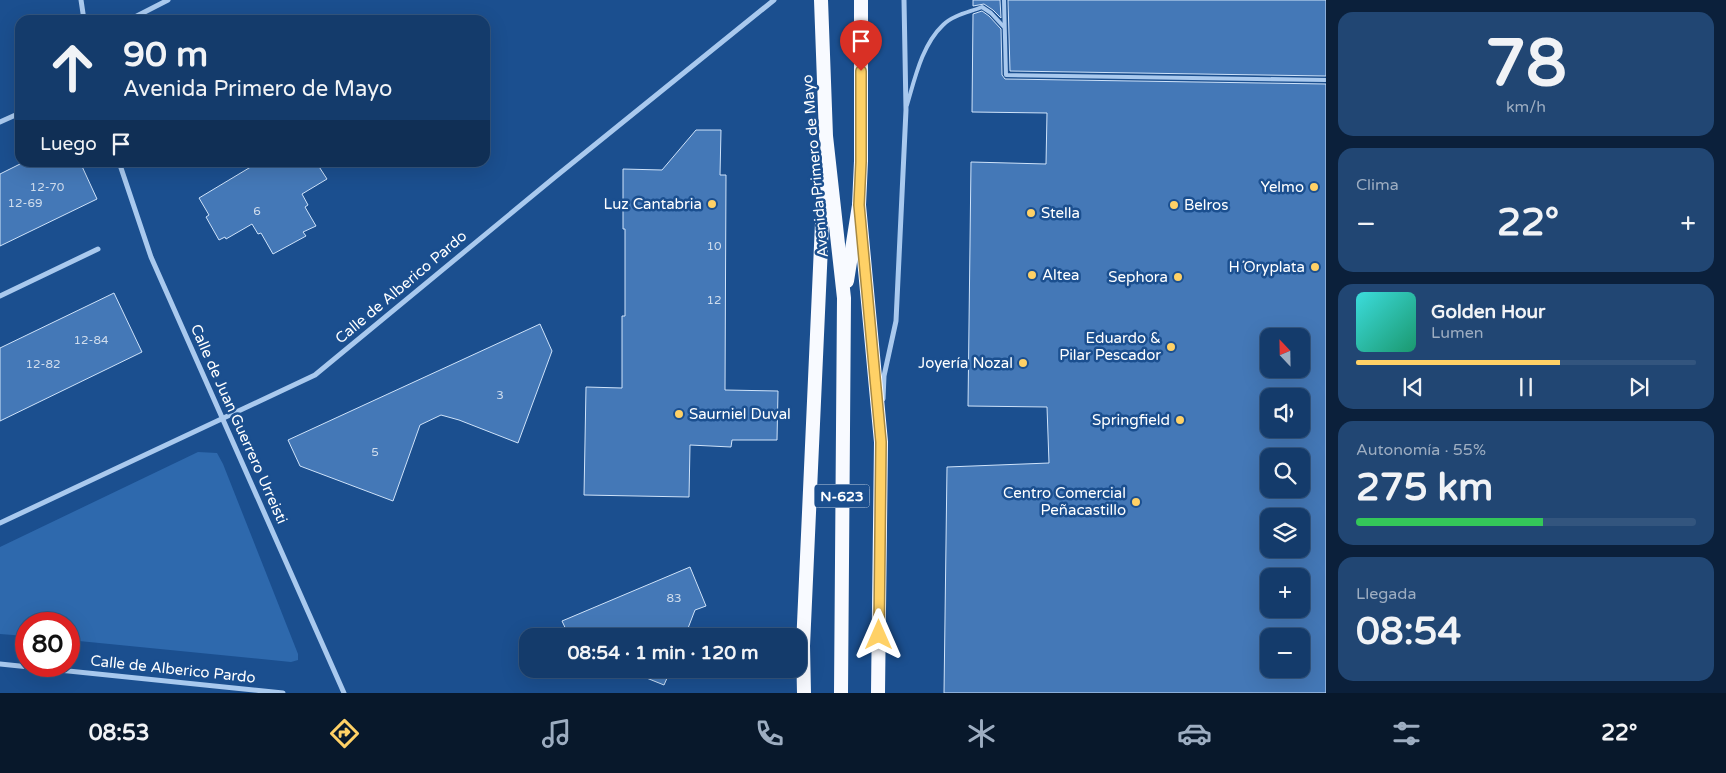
<!DOCTYPE html>
<html lang="es">
<meta charset="utf-8">
<style>
:root{--surface:#143b6b;--page:#214673;--text:#f1f3f6;--muted:#9dadc1;--line:#33557e;--accent:#ffd166}
body{margin:0;font-family:"Varela Round",sans-serif;background:var(--page);color:var(--text);height:100vh;display:flex;flex-direction:column;font-size:19px;white-space:nowrap}
*{box-sizing:border-box;margin:0}
p{font-size:16px;color:var(--muted)}
.icon{flex:none;width:28px;height:28px;fill:none;stroke:currentColor;stroke-width:2;stroke-linecap:round;stroke-linejoin:round}
.map{position:relative;flex:1;overflow:hidden}
.side{display:flex;flex-direction:column;gap:12px;padding:12px;background:#0b203b;width:400px}
.side>*{flex:none}
.guide{position:absolute;left:15px;top:15px;width:475px;height:152px;border-radius:15px;box-shadow:0 5px 20px #0002,0 0 0 1px var(--line);background:#143b6b;color:var(--text);overflow:hidden}
.needle{width:32px;rotate:338deg}
.buttons{position:absolute;left:1260px;top:328px;display:grid;gap:10px}
.buttons a{display:grid;place-items:center;width:50px;height:50px;border-radius:10px;background:var(--surface);box-shadow:0 5px 20px #0002,0 0 0 1px var(--line);font-size:25px}
.speed{position:absolute;left:15px;top:612px;display:flex;gap:10px;font-size:25px;font-weight:700;text-align:center}
.speed>*{display:grid;place-content:center;width:65px;height:65px;border-radius:50%;background:var(--surface);box-shadow:0 5px 20px #0002,0 0 0 1px var(--line);line-height:1}
.speed .limit{border:8px solid #d22;background:#fff;color:#111}
.pin{position:absolute;display:grid;place-items:center;width:42px;height:42px;color:#fff;margin:-51px -21px;border-radius:50% 50% 50% 0;rotate:-45deg;box-shadow:0 0 5px #0007}
.pin .icon{rotate:45deg}
.me{position:absolute;width:55px;margin:-28px;rotate:0deg;stroke-linejoin:round;filter:drop-shadow(0 0 4px #0008)}
.turn{display:flex;align-items:center;gap:18px;height:105px;padding:0 25px;font-size:22px}
.turn .icon{width:65px;height:65px;stroke-width:2.5}
.turn b{display:block;font-size:35px;line-height:42px}
.then{display:flex;align-items:center;height:48px;padding:0 25px;background:#0003;gap:10px;font-size:19px}
.big{font-size:38px;font-weight:700;line-height:1.1}
.side .card{flex:1;display:flex;flex-direction:column;justify-content:center;gap:8px;min-width:0;padding:0 18px;border-radius:15px;background:var(--page)}
.side .dial{align-items:center;gap:0}
.dial b{font-size:65px;line-height:1}
.song{display:flex;align-items:center;gap:15px}
.cover{width:60px;height:60px;border-radius:8px;background:linear-gradient(135deg,hsl(180 70% 55%),hsl(160 70% 35%))}
.played{height:5px;border-radius:2px;background:linear-gradient(90deg,var(--accent) 60%,var(--line) 60%)}
.keys{display:flex;justify-content:space-around;direction:ltr}
.heat{display:flex;justify-content:space-between;align-items:center;font-size:28px;direction:ltr}
.charge{height:8px;border-radius:4px;background:linear-gradient(90deg,#34c759 55%,var(--line) 0)}
.trip{position:absolute;left:519px;top:628px;width:288px;height:50px;border-radius:15px;background:var(--surface);box-shadow:0 5px 20px #0002,0 0 0 1px var(--line);font-weight:700;line-height:50px;text-align:center}
.tab-bar{display:flex;height:80px;justify-content:space-around;align-items:center;background:#08182b;color:var(--muted)}
.tab-bar .icon{width:35px;height:35px}
.tab-bar .on{color:var(--accent)}
.tab-bar b{font-size:22px;color:var(--text)}
main{display:flex;flex:1;min-height:0}
.map>svg:first-child{display:block}
.green{fill:#2e69ad}
.building{fill:#4478b7;stroke:#cfe3fa;fill-rule:evenodd}
.lines{fill:none;stroke-linecap:round;stroke-linejoin:round}
.service{stroke:#a9c9ee;stroke-width:4}
.minor{stroke:#a9c9ee;stroke-width:5}
.trunk{stroke:#f8faff;stroke-width:14}
.route-casing{stroke:#a68842;stroke-width:12}
.route{stroke:#ffd166;stroke-width:9}
.poi-dot{fill:#ffd166;stroke:#1b4f8f;stroke-width:2}
.labels{text-anchor:middle;dominant-baseline:central;stroke-width:5;stroke-linejoin:round;paint-order:stroke}
.number-label{font-size:12px;fill:#d0dded}
.shield{fill:#1b4f8f;stroke:#bbcadd;stroke-width:1}
.shield-label{font-size:14px;font-weight:bold;fill:#fff}
.street-label{font-size:15px;fill:#fff;stroke:#1b4f8f}
.poi-label{font-size:15px;fill:#fff;stroke:#1b4f8f;text-anchor:end}
</style>
<main>
<div class="map">
<svg width="1326" height="693" viewBox="0 0 1326 693">
<rect width="100%" height="100%" fill="#1b4f8f"/>
<!-- green -->
<polygon class="green" points="198,452 217,453 223,464 298,654 298,660 291,662 69,640 69,624 26,624 26,636 0,634 0,547"/>
<!-- building -->
<g class="building">
<polygon points="973,0 1000,0 1001,18 993,10 984,4 973,6"/>
<polygon points="1008,0 1326,0 1326,76 1010,71"/>
<path d="M982,11L989,16L1001,29L1002,75L1005,79L1326,84V693H944L947,467L1049,463L1047,407L968,406L971,162L1046,164L1047,113L972,112L973,14ZM1269,336H1301V369H1269ZM1269,396H1301V429H1269ZM1269,456H1301V489H1269ZM1269,516H1301V549H1269ZM1269,576H1301V609H1269ZM1269,636H1301V669H1269Z"/>
<polygon points="696,130 721,130 720,175 726,175 725,390 778,391 777,440 732,440 731,447 690,445 689,497 584,495 586,387 622,388 622,316 625,316 625,229 623,229 623,169 662,170"/>
<polygon points="24,162 80,162 97,199 0,246 0,174"/>
<polygon points="259,162 316,162 327,179 302,194 308,205 305,207 316,226 303,232 306,236 273,254 261,233 258,234 252,224 226,239 225,237 219,240 206,217 209,215 199,198"/>
<polygon points="114,293 142,352 0,421 0,348"/>
<polygon points="540,324 552,351 518,443 459,420 441,415 420,425 393,501 300,466 288,440"/>
<polygon points="690,567 706,606 695,610 685,636 569,636 562,621"/>
<polygon points="624,669 671,669 664,685"/>
</g>
<g class="lines">
<!-- service -->
<g class="service">
<polyline points="1004,0 1006,75 1326,80"/>
<path d="M907,105C915,78 922,45 943,25C953,15 970,12 982,7L991,13L1004,27"/>
</g>
<!-- minor -->
<g class="minor">
<polyline points="81,0 84,20"/>
<polyline points="129,20 168,0"/>
<polyline points="0,122 20,113"/>
<polyline points="119,162 151,257 344,693"/>
<polyline points="0,296 98,249"/>
<polyline points="883,399 884,376 896,321 906,110 904,0"/>
<polyline points="0,523 315,375 555,177 774,0"/>
<polyline points="0,664 283,693"/>
</g>
<!-- trunk -->
<g class="trunk">
<polyline points="821,0 826,136 844,298 841,693"/>
<polyline points="859,205 881,442 878,693"/>
<polyline points="847,281 859,205 861,161 861,0"/>
<polyline points="804,693 803,646 824,179"/>
</g>
</g>
<g class="lines">
<defs>
<polyline id="route" points="861,71 861,162 859,205 881,442 879,635"/>
</defs>
<!-- route casing -->
<use href="#route" class="route-casing"/>
<!-- route -->
<use href="#route" class="route"/>
</g>
<!-- markers -->
<g class="poi-dot">
<circle cx="1314" cy="187" r="5"/>
<circle cx="712" cy="204" r="5"/>
<circle cx="1174" cy="205" r="5"/>
<circle cx="1031" cy="213" r="5"/>
<circle cx="1315" cy="267" r="5"/>
<circle cx="1032" cy="275" r="5"/>
<circle cx="1178" cy="277" r="5"/>
<circle cx="1171" cy="347" r="5"/>
<circle cx="1023" cy="363" r="5"/>
<circle cx="679" cy="414" r="5"/>
<circle cx="1180" cy="420" r="5"/>
<circle cx="1136" cy="502" r="5"/>
</g>
<g class="labels">
<!-- number labels -->
<g class="number-label">
<text x="47" y="187">12-70</text>
<text x="25" y="203">12-69</text>
<text x="257" y="211">6</text>
<text x="714" y="246">10</text>
<text x="714" y="300">12</text>
<text x="91" y="340">12-84</text>
<text x="43" y="364">12-82</text>
<text x="500" y="395">3</text>
<text x="375" y="452">5</text>
<text x="674" y="598">83</text>
</g>
<!-- shield labels -->
<rect class="shield" x="814.5" y="484.5" width="55" height="23" rx="4"/>
<g class="shield-label">
<text x="842" y="496">N-623</text>
</g>
<!-- street labels -->
<g class="street-label">
<text transform="translate(815 166) rotate(-95)">Avenida Primero de Mayo</text>
<text transform="translate(401 287) rotate(-40)">Calle de Alberico Pardo</text>
<text transform="translate(239 424) rotate(66)">Calle de Juan Guerrero Urreisti</text>
<text transform="translate(173 669) rotate(6)">Calle de Alberico Pardo</text>
</g>
<!-- poi labels -->
<g class="poi-label">
<text x="1304" y="187">Yelmo</text>
<text x="702" y="204">Luz Cantabria</text>
<text x="1184" y="205" text-anchor="start">Belros</text>
<text x="1041" y="213" text-anchor="start">Stella</text>
<text x="1305" y="267">H´Oryplata</text>
<text x="1042" y="275" text-anchor="start">Altea</text>
<text x="1168" y="277">Sephora</text>
<text x="1161" y="338">Eduardo &amp;<tspan x="1161" dy="17">Pilar Pescador</tspan></text>
<text x="1013" y="363">Joyería Nozal</text>
<text x="689" y="414" text-anchor="start">Saurniel Duval</text>
<text x="1170" y="420">Springfield</text>
<text x="1126" y="493">Centro Comercial<tspan x="1126" dy="17">Peñacastillo</tspan></text>
</g>
</g>
</svg>
<div class="buttons">
<a><svg class="needle" viewBox="-14 -14 28 28"><path d="M0-13l5 13h-10z" fill="#e53935"/><path d="M0 13l5-13h-10z" fill="#9dadc1"/></svg></a>
<a><svg class="icon" aria-label="sound" viewBox="0 0 24 24"><path d="M4 9h4l5-4v14l-5-4H4zM17 9q2 3 0 6"/></svg></a>
<a><svg class="icon" aria-label="search" viewBox="0 0 24 24"><circle cx="10" cy="10" r="6"/><path d="M15 15l6 6"/></svg></a>
<a><svg class="icon" aria-label="layers" viewBox="0 0 24 24"><path d="M12 4l9 5-9 5-9-5zM3 14l9 5 9-5"/></svg></a>
<a>+</a>
<a>−</a>
</div>
<div class="speed"><div class="limit">80</div></div>
<div class="pin" style="left:861px;top:71px;background:#d93025"><svg class="icon" aria-label="arrive" viewBox="0 0 24 24"><path d="M6 21V4h12l-3 4 3 4H6"/></svg></div>
<svg class="me" style="left:879px;top:635px" viewBox="-20 -20 40 40"><path d="M0-17L14 15 0 8-14 15z" fill="#ffd166" stroke="#fff" stroke-width="4"/></svg>
<div class="trip">08:54 · 1 min · 120 m</div>
<div class="guide">
<div class="turn"><svg class="icon" aria-label="ahead" viewBox="0 0 24 24"><path d="M12 20V5M6 11l6-6 6 6"/></svg><div><b>90 m</b>Avenida Primero de Mayo</div></div>
<div class="then">Luego<svg class="icon" aria-label="arrive" viewBox="0 0 24 24"><path d="M6 21V4h12l-3 4 3 4H6"/></svg></div>
</div>
</div>
<section class="side">
<div class="card dial"><b>78</b><p>km/h</p></div>
<div class="card"><p>Clima</p>
<div class="heat"><a>−</a><b class="big">22°</b><a>+</a></div>
</div>
<div class="card">
<div class="song"><i class="cover"></i><div><b>Golden Hour</b><p>Lumen</p></div></div>
<div class="played"></div>
<div class="keys"><svg class="icon" aria-label="previous" viewBox="0 0 24 24"><path d="M18 5L8 12l10 7zM5 5v14"/></svg><svg class="icon" aria-label="pause" viewBox="0 0 24 24"><path d="M8 5v14M16 5v14"/></svg><svg class="icon" aria-label="next" viewBox="0 0 24 24"><path d="M6 5l10 7-10 7zM19 5v14"/></svg></div>
</div>
<div class="card"><p>Autonomía · 55%</p><b class="big">275 km</b><div class="charge"></div></div>
<div class="card"><p>Llegada</p><b class="big">08:54</b></div>
</section>
</main>
<nav class="tab-bar">
<b>08:53</b>
<svg class="icon on" aria-label="directions" viewBox="0 0 24 24"><path d="M12 3l9 9-9 9-9-9zM9 14v-3h6M13 9l2 2-2 2"/></svg>
<svg class="icon" aria-label="music" viewBox="0 0 24 24"><path d="M9 18V5l10-2v13"/><circle cx="6" cy="18" r="3"/><circle cx="16" cy="16" r="3"/></svg>
<svg class="icon" aria-label="phone" viewBox="0 0 24 24"><path d="M5 4h4l2 5-3 2q2 4 5 5l2-3 5 2v4C11 20 4 13 5 4z"/></svg>
<svg class="icon" aria-label="climate" viewBox="0 0 24 24"><path d="M12 3v18M4 7l16 10M4 17L20 7"/></svg>
<svg class="icon" aria-label="car" viewBox="0 0 24 24"><path d="M5 17H2v-5l4-1 3-4h7l3 4 3 1v5h-3M9 17h6M6 11h13"/><circle cx="7" cy="17" r="2"/><circle cx="17" cy="17" r="2"/></svg>
<svg class="icon" aria-label="filters" viewBox="0 0 24 24"><path d="M4 7h16M4 17h16"/><circle cx="9" cy="7" r="2"/><circle cx="15" cy="17" r="2"/></svg>
<b>22°</b>
</nav>
